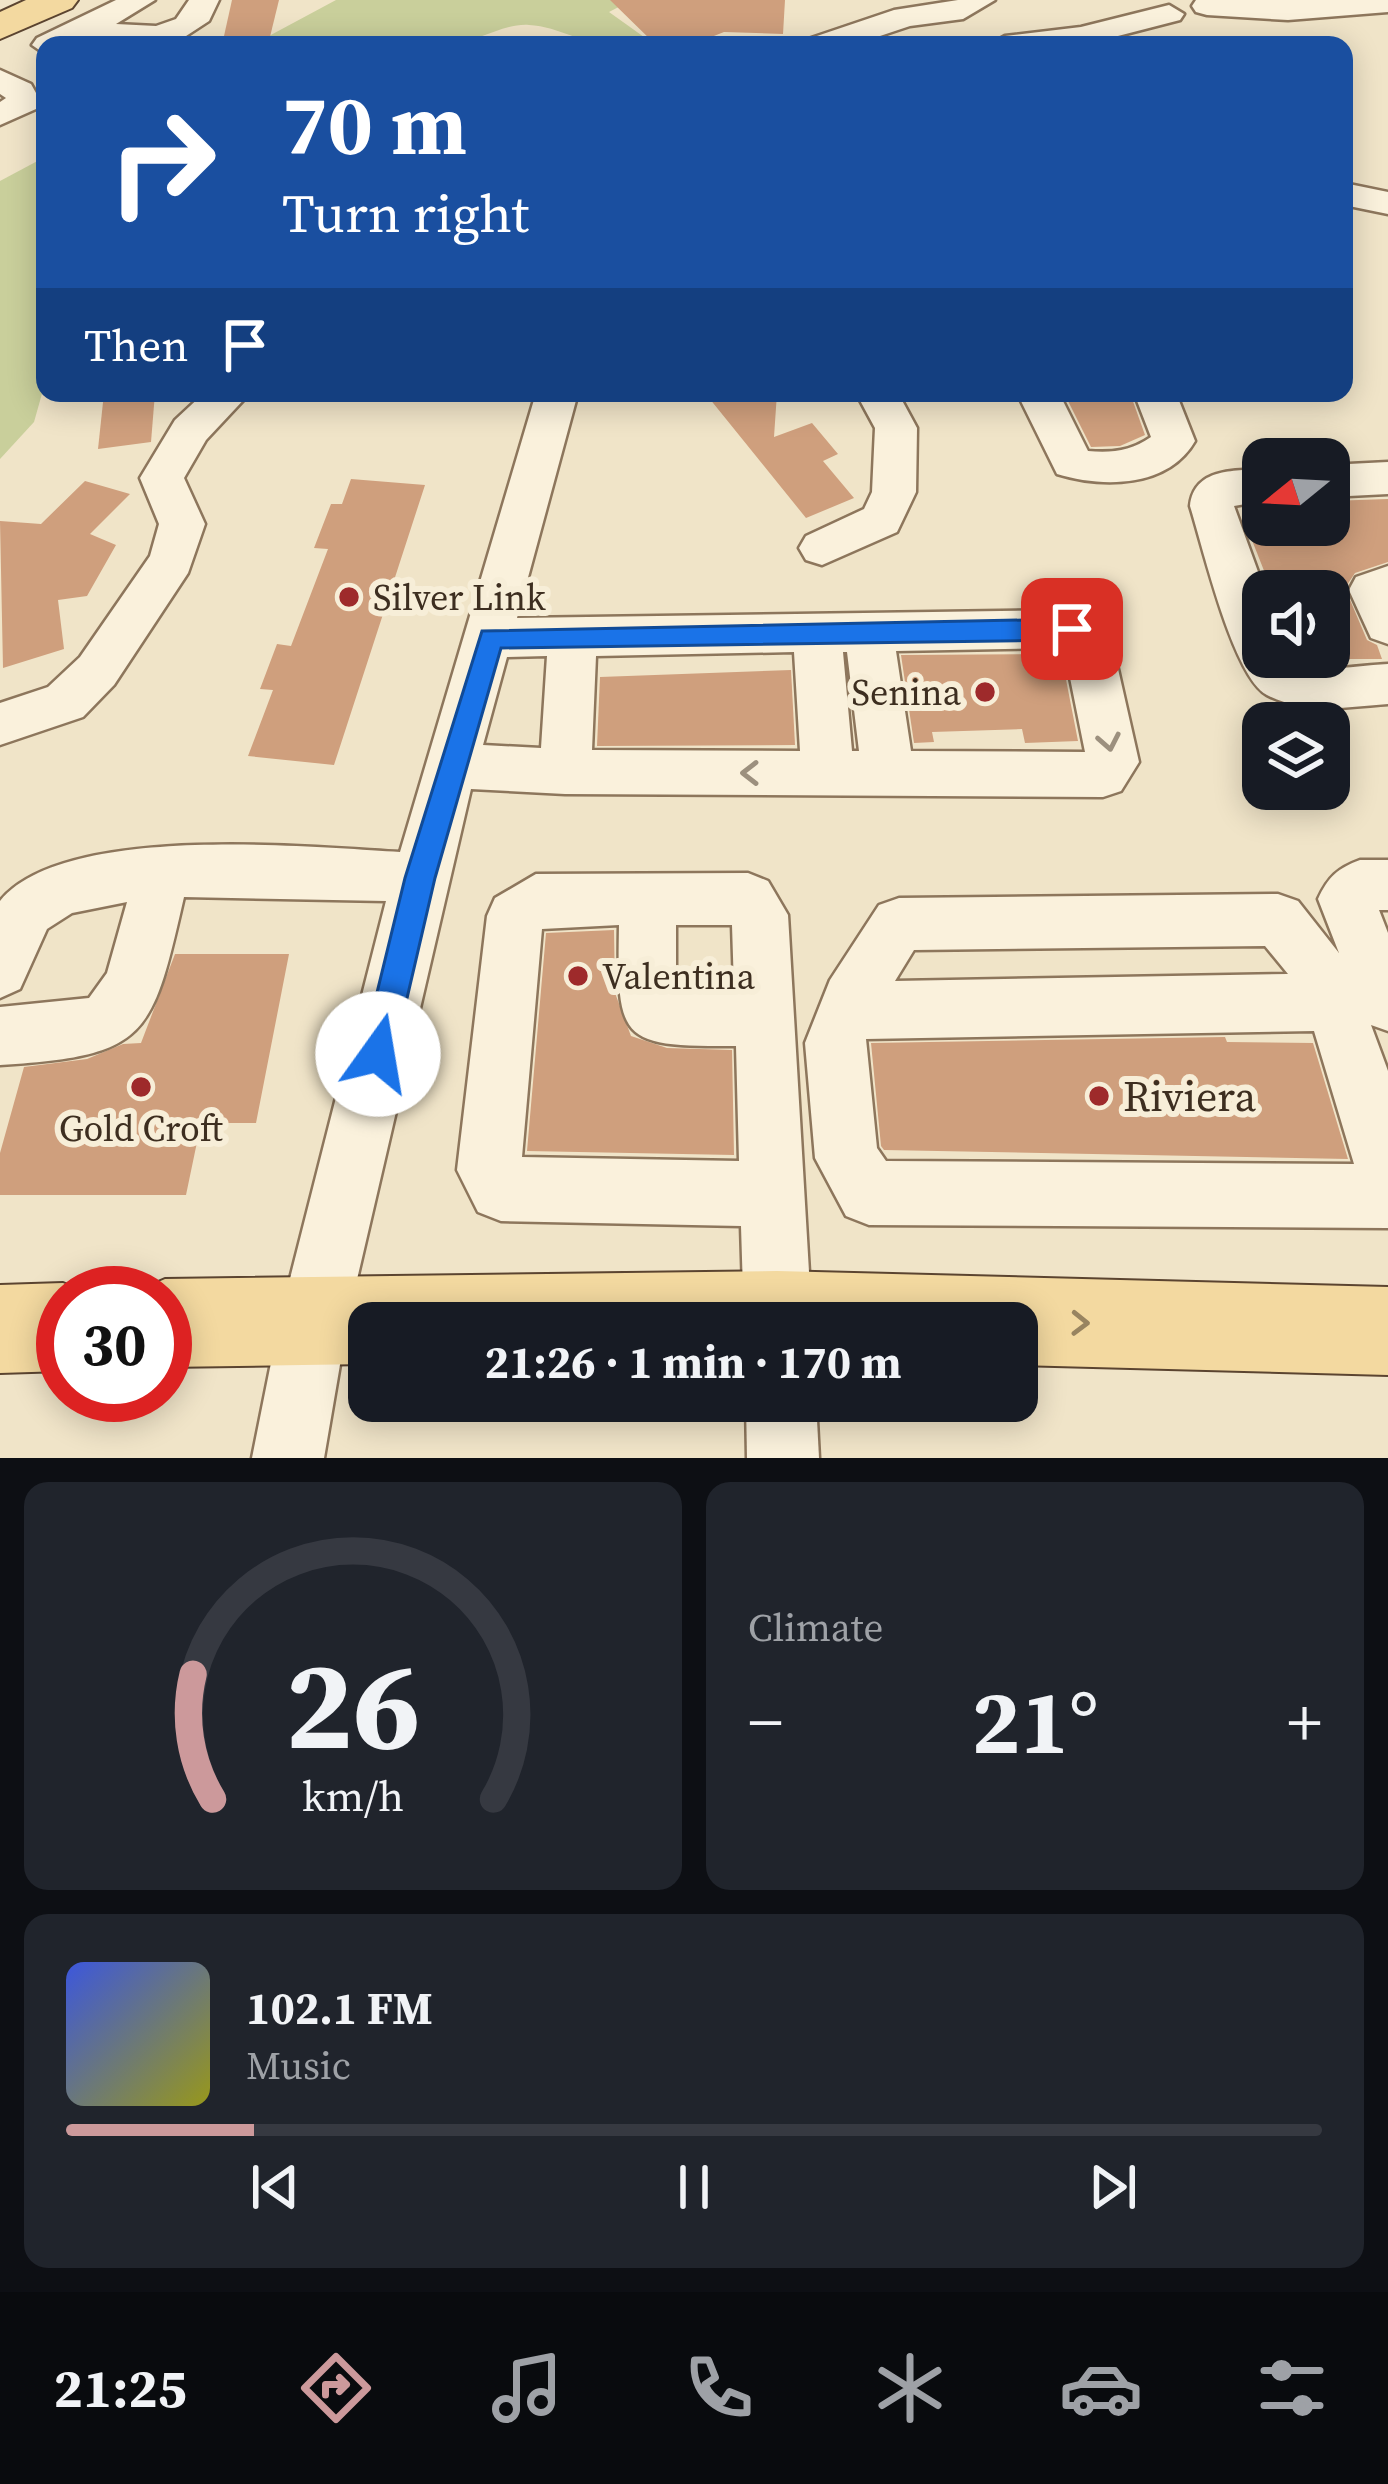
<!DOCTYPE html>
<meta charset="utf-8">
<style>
:root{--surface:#171b24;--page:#20242c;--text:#f1f3f6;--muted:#9ea1a6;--line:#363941;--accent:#cc999b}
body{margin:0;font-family:"Source Serif 4",serif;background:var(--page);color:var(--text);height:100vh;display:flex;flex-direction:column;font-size:45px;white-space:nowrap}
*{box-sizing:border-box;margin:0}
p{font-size:39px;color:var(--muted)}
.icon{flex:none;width:66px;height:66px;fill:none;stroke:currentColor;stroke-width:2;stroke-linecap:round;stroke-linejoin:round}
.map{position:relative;height:1458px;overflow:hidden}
.drawer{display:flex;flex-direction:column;gap:24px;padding:24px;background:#0d0f14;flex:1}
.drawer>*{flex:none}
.top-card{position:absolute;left:36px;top:36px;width:1317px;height:366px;border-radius:24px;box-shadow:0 6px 30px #0003;background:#1a4fa0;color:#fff;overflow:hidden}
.needle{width:78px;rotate:252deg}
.buttons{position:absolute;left:1242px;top:438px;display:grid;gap:24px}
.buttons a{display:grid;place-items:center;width:108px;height:108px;border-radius:24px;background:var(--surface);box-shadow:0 6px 30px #0003;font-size:60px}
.speed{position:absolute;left:36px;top:1266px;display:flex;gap:24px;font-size:60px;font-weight:700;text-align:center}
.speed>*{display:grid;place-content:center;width:156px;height:156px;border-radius:50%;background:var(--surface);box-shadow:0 6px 30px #0003;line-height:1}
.speed .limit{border:18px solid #d22;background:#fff;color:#111}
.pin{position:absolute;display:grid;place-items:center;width:102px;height:102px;color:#fff;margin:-51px;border-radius:24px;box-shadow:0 6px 18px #0006}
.me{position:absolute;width:132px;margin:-66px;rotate:13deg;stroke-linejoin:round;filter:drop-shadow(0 0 9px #0008)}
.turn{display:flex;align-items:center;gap:42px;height:252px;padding:0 48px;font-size:54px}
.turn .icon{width:156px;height:156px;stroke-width:2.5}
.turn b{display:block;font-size:84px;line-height:102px}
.then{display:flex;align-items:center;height:114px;padding:0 48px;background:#0003;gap:24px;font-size:45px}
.big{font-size:90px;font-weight:700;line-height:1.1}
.drawer .widget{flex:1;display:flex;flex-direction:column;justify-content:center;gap:18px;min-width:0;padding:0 42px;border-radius:24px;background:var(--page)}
.drawer .dial{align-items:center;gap:0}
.dial svg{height:312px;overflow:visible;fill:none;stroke:var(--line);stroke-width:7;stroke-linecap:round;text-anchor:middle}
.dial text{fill:var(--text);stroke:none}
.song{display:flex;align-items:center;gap:36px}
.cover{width:144px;height:144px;border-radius:18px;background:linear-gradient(135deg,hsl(230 70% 55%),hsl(60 70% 35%))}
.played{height:12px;border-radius:6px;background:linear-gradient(90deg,var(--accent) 15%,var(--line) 15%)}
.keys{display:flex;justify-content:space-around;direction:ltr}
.heat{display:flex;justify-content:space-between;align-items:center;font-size:66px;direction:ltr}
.drawer .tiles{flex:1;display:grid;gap:24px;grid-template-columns:1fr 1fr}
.widget:last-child{grid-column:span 2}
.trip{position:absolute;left:348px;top:1302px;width:690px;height:120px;border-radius:24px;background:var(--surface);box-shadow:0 6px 30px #0003;font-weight:700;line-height:120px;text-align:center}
.tab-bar{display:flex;height:192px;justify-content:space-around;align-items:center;background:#090b0e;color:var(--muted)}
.tab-bar .icon{width:84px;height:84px}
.tab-bar .on{color:var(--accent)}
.tab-bar b{font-size:54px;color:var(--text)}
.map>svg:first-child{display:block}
.green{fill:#c9cf9b}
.building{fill:#cf9f7d}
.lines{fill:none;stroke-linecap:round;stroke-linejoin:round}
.minor-casing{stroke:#8d765c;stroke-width:5}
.major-casing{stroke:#5b4430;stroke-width:4}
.minor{fill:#faf1dc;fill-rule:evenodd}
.major{fill:#f3d9a0;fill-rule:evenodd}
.oneway{stroke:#9c907e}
.oneway2{stroke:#988460}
.route{fill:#1a73e8;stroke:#114b97;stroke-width:3}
.poi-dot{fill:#9e2a2b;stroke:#f7eed8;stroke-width:4.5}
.labels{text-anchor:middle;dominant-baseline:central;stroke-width:12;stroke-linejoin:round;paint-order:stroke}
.poi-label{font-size:36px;fill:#3d2e20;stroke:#f7eed8;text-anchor:start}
.near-poi-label{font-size:42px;fill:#3d2e20;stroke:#f7eed8;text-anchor:start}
</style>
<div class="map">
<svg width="1388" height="1458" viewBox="0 0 1388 1458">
<rect width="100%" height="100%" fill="#f0e4c8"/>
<!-- green -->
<g class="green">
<path d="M336,0H632L609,12L644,37C602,61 570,27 529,25C503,23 476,43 448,45C384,49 317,45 252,45Z"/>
<polygon points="45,157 45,383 34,422 0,459 0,181"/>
</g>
<!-- building -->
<g class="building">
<polygon points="232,0 279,0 268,45 222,45"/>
<polygon points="610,0 785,0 783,34 724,32 691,45 656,45"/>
<polygon points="104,393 155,393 151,442 98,449"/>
<polygon points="705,393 777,393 774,437 812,423 838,454 823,461 854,498 806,518"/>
<polygon points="1064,393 1130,393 1145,435 1120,446 1091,447"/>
<polygon points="351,479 425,485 334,765 248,756 273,690 260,689 277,644 291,646 328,549 314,548 331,504 342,504"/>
<polygon points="85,481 130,494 90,534 116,545 87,596 58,600 64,649 3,668 0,521 41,524"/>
<polygon points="1388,499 1388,562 1355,573 1345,588 1367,640 1377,645 1382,659 1329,659 1329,591 1272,591 1246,525 1329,525 1329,501"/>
<polygon points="1061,654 1078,741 1025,743 1022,729 932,732 934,742 914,743 901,655"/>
<polygon points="791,670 795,745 597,746 600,677"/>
<polygon points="614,930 615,993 631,1036 667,1048 732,1050 734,1155 527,1151 546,933"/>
<polygon points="175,954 289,954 256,1123 201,1123 186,1195 0,1195 0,1153 24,1067 87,1059 123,1044 141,1043"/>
<polygon points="1225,1037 1227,1042 1313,1043 1348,1159 884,1150 881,1146 871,1043"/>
</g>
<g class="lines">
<defs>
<g id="minor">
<polygon points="116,0 155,0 116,24 156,26 176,19 189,0 219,0 209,21 183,38 136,45 91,36 73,45 45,45 45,54 32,45 37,38"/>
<polygon points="958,0 995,0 963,19 910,26 853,45 806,45 811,38 894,10"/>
<polygon points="1196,0 1388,0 1388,12 1288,20 1207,15 1196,12 1192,6"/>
<polygon points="1169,5 1184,14 1180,20 1083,45 989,45 1005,36 1081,27"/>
<polygon points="0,70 31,84 41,102 36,109 0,125 0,102 6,98 0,94"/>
<polygon points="1344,183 1388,192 1388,214 1344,205"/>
<polygon points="204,393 250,393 206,440 184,478 205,524 188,573 114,685 83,717 0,745 0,703 48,687 80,657 150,556 159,524 140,478 175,420"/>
<path d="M536,393H578L517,618L1072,610L1104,624L1111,638L1139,762L1121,791L1103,797L565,794L471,789L348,1318L324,1458H252L280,1318L386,901L184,897C152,1037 148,1056 0,1065V1007L89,998L107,973L127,902L72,913L47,929L20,989L0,998V901C64,823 307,847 400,852ZM1064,648L1085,752L911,751L896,651ZM794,652L800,751L592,750L596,656ZM843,652H847L859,751H852ZM547,656L541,748L483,745L507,657Z"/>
<polygon points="856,393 898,393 917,428 916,492 897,532 822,565 806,560 799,548 806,536 864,509 872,492 875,428"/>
<path d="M1017,393H1059L1088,451C1112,453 1131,451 1151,437L1134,393H1176L1195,441C1168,488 1103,488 1057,474Z"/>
<polygon points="1388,462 1388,494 1329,497 1329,465"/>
<path d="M1263,469V501L1234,506L1265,591L1263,657C1282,657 1292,664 1309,667C1335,671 1362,665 1388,664V704C1348,707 1305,715 1267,695C1233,677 1203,547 1190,506C1194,468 1233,471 1263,469Z"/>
<polygon points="1388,566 1388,644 1371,638 1349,590 1356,577"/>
<path d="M1360,860H1388V910H1379L1388,933V1031L1371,1025L1388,1071V1228L869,1225L846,1216L815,1158L805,1043L830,980L879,905L899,898L1278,894L1298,901L1339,953L1318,899C1328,877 1338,868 1360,860ZM1265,946L1288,974L895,981L914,950ZM1314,1031L1354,1164L886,1161L877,1148L866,1039Z"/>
<path d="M748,873L768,881L788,915L812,1323H744L741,1226L501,1221L478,1212L457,1170L487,916L495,898L536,874ZM619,925C617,1040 618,1047 736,1046L739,1161L522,1157L542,929ZM676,925H732L734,988L676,989Z"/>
<polygon points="746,1401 816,1401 819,1458 747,1458"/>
</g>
<g id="major">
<polygon points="26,0 78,0 72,8 0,39 0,12"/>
<polygon points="777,1271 1388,1287 1388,1375 1017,1365 1017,1323 369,1323 369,1364 165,1367 165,1293 133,1293 165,1279"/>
<polygon points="63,1283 87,1293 63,1293 63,1371 0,1373 0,1285"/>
</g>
</defs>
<!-- minor casing -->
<use href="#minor" class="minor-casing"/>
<!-- major casing -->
<use href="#major" class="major-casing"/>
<!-- minor -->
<use href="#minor" class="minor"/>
<!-- major -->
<use href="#major" class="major"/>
</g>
<!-- one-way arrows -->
<defs><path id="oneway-chevron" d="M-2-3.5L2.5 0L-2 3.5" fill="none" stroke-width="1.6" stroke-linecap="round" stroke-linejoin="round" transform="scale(3)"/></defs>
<g class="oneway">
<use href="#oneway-chevron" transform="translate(1109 742) rotate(79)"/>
<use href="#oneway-chevron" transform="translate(750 773) rotate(-180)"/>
</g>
<use class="oneway2" href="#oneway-chevron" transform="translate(1080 1323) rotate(1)"/>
<!-- route -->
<polygon class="route" points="1072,619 1085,629 1072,640 501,648 435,878 394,1054 389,1065 378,1070 366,1065 362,1054 405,878 482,631"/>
<!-- markers -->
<g class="poi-dot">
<circle cx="349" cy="597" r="12"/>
<circle cx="985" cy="692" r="12"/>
<circle cx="578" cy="976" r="12"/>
<circle cx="141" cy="1087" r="12"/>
<circle cx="1099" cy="1096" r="12"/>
</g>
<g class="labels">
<!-- poi labels -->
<g class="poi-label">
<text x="373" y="597">Silver Link</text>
<text x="961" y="692" text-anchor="end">Senina</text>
<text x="602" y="976">Valentina</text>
<text x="141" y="1128" text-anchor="middle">Gold Croft</text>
</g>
<!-- near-poi labels -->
<g class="near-poi-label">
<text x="1123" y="1096">Riviera</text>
</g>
</g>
</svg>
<div class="buttons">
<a><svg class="needle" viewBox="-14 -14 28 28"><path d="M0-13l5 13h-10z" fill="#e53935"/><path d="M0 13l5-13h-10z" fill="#9ea1a6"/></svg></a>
<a><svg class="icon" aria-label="sound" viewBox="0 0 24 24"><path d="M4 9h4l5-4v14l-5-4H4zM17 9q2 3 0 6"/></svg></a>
<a><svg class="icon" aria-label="layers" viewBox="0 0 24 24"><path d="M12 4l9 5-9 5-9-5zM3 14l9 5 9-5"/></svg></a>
</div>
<div class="speed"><div class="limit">30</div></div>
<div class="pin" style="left:1072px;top:629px;background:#d93025"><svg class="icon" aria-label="arrive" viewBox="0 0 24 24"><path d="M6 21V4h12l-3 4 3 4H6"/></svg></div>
<svg class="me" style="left:378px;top:1054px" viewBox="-20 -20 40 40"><circle r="19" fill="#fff"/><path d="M0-13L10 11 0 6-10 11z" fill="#1a73e8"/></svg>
<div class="trip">21:26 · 1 min · 170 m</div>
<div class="top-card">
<div class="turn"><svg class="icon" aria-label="right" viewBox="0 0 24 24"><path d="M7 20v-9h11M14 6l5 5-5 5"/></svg><div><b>70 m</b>Turn right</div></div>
<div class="then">Then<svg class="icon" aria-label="arrive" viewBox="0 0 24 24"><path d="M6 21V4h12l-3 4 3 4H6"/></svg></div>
</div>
</div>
<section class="drawer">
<div class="tiles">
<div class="widget dial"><svg viewBox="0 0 100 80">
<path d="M14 69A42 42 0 1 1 86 69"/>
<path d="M14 69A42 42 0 0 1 9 37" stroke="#cc999b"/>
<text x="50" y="56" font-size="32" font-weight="700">26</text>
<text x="50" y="72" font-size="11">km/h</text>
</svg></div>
<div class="widget"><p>Climate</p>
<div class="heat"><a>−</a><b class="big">21°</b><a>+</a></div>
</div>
<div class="widget">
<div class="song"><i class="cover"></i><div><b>102.1 FM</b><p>Music</p></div></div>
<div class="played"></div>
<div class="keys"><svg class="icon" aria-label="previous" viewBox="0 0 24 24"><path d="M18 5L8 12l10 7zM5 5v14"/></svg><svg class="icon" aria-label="pause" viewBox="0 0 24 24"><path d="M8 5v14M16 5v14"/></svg><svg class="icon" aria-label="next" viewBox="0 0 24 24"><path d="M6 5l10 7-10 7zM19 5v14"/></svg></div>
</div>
</div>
</section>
<nav class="tab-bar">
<b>21:25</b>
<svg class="icon on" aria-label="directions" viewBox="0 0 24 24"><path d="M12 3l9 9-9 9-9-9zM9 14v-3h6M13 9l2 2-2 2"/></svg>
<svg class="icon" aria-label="music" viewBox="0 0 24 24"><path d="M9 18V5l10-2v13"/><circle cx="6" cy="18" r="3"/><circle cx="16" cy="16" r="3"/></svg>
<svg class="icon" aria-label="phone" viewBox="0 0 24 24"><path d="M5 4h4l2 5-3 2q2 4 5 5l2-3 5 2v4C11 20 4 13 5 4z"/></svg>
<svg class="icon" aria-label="climate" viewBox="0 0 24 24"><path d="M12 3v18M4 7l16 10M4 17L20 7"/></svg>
<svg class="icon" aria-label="car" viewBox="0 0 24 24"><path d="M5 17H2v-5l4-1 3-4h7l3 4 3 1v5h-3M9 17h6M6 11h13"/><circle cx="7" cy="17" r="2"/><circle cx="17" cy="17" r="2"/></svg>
<svg class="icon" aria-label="filters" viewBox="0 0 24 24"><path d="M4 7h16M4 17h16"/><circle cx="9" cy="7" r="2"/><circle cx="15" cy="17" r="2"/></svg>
</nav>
